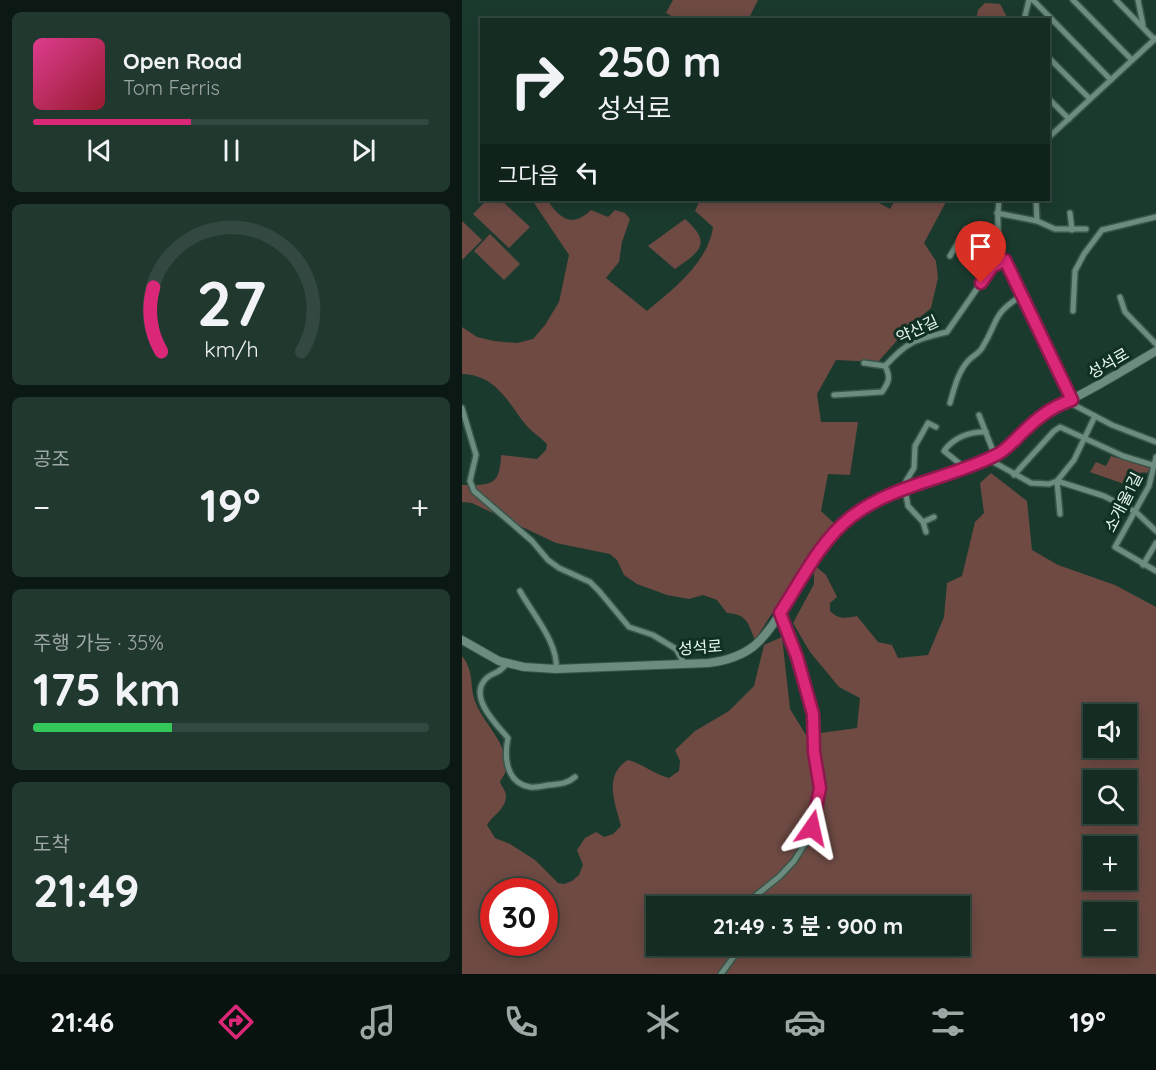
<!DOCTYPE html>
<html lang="ko">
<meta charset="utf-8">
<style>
:root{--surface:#142c22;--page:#21382f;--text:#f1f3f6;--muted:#9da7a5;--line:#334840;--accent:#db2777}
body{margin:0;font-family:Quicksand,"Noto Sans KR",sans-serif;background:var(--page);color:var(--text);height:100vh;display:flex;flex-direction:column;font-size:22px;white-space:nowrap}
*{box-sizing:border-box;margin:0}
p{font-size:20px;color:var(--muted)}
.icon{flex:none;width:33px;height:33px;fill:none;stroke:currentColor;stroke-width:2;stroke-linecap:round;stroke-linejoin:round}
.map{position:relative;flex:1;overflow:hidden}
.panel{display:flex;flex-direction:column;gap:12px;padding:12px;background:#0b1813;width:462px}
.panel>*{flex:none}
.top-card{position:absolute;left:18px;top:18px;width:570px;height:183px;border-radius:0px;box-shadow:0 3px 15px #0003,0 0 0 2px var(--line);background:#142c22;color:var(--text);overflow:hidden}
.buttons{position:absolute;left:621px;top:704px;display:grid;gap:12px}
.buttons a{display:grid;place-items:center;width:54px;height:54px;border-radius:0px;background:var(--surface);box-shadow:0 3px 15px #0003,0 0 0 2px var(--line);font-size:30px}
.speed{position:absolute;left:18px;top:878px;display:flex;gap:12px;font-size:30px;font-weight:700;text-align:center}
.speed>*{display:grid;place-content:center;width:78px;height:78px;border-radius:50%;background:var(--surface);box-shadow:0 3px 15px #0003,0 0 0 2px var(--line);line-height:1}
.speed .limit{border:9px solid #d22;background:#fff;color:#111}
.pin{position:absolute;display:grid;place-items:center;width:51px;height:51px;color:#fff;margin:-62px -26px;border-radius:50% 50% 50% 0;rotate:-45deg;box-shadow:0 0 6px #0007}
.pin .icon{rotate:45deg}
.me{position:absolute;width:66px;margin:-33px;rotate:11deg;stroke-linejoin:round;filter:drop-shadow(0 0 4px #0008)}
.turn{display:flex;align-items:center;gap:21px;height:126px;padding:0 18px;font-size:27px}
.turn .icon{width:78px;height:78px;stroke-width:2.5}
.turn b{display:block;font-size:42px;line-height:51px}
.then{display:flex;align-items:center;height:57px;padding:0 18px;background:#0003;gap:12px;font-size:22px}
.big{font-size:45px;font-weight:700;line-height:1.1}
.panel .tile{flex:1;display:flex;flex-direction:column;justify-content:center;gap:9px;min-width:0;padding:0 21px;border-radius:9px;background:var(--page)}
.panel .dial{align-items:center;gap:0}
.dial svg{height:156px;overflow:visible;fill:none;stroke:var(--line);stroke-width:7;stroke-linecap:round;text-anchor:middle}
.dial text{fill:var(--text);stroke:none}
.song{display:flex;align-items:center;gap:18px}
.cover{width:72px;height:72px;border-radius:9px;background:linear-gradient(135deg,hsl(330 70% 55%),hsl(350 70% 35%))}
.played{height:6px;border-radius:3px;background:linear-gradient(90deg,var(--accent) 40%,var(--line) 40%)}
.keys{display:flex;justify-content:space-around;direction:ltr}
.heat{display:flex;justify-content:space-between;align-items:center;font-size:33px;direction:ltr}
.charge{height:9px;border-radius:4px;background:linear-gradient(90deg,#34c759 35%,var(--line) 0)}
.trip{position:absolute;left:184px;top:896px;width:324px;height:60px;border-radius:0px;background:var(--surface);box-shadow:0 3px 15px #0003,0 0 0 2px var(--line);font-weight:700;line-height:60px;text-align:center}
.menu{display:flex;height:96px;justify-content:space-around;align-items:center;background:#08120e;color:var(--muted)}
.menu .icon{width:42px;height:42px}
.menu .on{color:var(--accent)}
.menu b{font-size:27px;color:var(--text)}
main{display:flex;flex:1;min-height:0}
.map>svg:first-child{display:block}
.green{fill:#6e4a43;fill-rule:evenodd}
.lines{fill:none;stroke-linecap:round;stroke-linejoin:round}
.street-casing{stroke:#39554a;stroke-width:8}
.secondary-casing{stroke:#39554a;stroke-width:10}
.street{stroke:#6b8c7e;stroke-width:5}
.secondary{stroke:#6b8c7e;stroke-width:8}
.route-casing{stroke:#8e194d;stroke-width:15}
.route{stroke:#db2777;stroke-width:10}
.labels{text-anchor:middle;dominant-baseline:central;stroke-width:6;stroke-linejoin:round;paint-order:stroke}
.street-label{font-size:16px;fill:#e7f8f0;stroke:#113024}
</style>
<main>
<section class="panel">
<div class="tile">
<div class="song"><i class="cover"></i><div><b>Open Road</b><p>Tom Ferris</p></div></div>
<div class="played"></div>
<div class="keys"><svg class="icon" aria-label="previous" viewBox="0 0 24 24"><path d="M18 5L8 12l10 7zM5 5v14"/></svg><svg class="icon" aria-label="pause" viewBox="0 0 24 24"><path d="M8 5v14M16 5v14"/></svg><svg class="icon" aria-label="next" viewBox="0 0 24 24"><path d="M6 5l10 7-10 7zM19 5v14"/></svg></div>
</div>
<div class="tile dial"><svg viewBox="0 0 100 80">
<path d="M14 69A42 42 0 1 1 86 69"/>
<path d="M14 69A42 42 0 0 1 10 36" stroke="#db2777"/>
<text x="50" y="56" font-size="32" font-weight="700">27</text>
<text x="50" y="72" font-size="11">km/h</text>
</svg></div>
<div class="tile"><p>공조</p>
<div class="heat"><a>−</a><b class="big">19°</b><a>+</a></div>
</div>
<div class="tile"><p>주행 가능 · 35%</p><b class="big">175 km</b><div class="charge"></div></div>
<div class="tile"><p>도착</p><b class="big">21:49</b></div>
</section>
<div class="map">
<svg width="694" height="974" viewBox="0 0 694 974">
<rect width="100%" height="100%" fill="#1b3a2e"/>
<!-- green -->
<g class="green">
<polygon points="211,0 296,0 286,20 215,19 204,13"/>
<polygon points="523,3 538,4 546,19 514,19 516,10"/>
<polygon points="25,200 39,200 68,227 47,248 11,214"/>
<path d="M72,200H85C98,218 109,229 129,210L146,217L153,210L163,213L168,219L160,242L157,262L144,278L185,311C211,289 246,263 251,227L233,211L238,200H412L428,209L433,200H485L462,243L474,261L476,278L469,308L446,328L416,362L374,360L355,394L359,422H396L388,475L366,474L359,511L373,524L337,571L293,640C286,623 285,614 265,613L255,600L241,595L227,599L205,595L175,584L162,575L155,560L148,554L94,543L10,503L0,502V485C28,485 38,487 39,455L75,459L84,450L85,444C78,437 70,432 64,425C45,401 34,375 0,374V327L15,337L32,341L55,343L71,339L83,325L97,302L107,255L72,203Z"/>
<path d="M223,219C250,243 239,251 213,269L186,246Z"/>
<polygon points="0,221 20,240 0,260"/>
<polygon points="28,234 58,264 42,280 12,251"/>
<path d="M649,456L688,468L685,473C675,471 670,476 665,485L628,472L634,462L644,466Z"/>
<path d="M529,473L565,501L570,550L596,565L653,585L694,607V974H0V656C13,673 7,684 13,701C21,724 46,742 44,769C44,774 40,777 38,782C40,787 44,791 44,796C44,809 31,815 25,825L33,838L48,844L73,860L96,883L102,884L110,881L117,875L121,865L115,850L123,838L134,832L142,837L151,834L159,826C153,803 141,775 166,760C181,764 192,774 207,778L217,771L218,761L213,750L233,731L267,711L292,686L302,645L320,637L328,709L344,735L395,728L398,698L377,687L348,652L331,623L352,584V565L364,575L375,597L368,603V611C377,620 384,618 395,616L416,642L430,645L436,658L466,655L482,617L485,583L500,576L513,522L522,513L518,483ZM632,714H664V747H632ZM632,780H664V813H632ZM632,846H664V879H632ZM32,891H82V942H32ZM195,906H498V945H195ZM632,912H664V945H632Z"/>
</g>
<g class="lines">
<defs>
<g id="street">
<polyline points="571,0 649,80"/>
<polyline points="611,0 670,60"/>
<polyline points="654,0 692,39"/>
<polyline points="676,0 681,25"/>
<polyline points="562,20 567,0"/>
<polyline points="586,57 628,99"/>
<polyline points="586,98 607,119"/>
<polyline points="586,138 694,38"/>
<path d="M537,200C535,218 535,235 540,253L612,405L650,425L694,442"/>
<polyline points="574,200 575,221"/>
<polyline points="535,213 575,221 593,229 624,229"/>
<polyline points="608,213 610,230"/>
<polyline points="488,256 504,229 523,237 536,238"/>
<polyline points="658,297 663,312 694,344"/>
<polyline points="611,311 613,271 622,254 640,230 694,217"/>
<path d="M423,366C446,341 452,340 485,332L530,267L543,260"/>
<path d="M372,395L420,392C427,382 429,377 423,366L402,363"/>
<path d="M488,403C492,389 496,371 507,360C511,356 517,353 520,348C537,321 529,315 559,296"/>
<polyline points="0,408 14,455 8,481 12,491 70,541 86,560 97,568 128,582 137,591 167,627 191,635 214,649 222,663"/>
<polyline points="517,415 533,456"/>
<polyline points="694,457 687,486 653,547 694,571"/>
<polyline points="526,459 569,483 587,484 595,481 642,496 674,512 694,531"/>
<path d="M502,467L482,451C491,438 508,431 524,432"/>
<polyline points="552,475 592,431 598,427 661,456 694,466"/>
<polyline points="598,514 595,481 612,460 633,416"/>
<polyline points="461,522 472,517"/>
<polyline points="464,532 461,522 446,506 443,489 444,481 452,468 453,446 466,423 474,427"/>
<polyline points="681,565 694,543"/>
<path d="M58,591C70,613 97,644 94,669"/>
<path d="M44,664C36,676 29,671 22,681C8,699 35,725 46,738C42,757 44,783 68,787C74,788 81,786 87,785C97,784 105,784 113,777"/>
<polyline points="286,906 291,898 318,876 332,861 344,842 350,828 358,788 352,752 351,714 335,657 318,613"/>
<polyline points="259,974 273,955 276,945"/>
</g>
<path id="secondary" d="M0,640L37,661L62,667L94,669L246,663C263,661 278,657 292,646C306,634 315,618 325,603C344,574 360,542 386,519C425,485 486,477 532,457C553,447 568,423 587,410C595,405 603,403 612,398C640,384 667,367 694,351"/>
</defs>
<!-- street casing -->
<use href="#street" class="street-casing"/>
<!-- secondary casing -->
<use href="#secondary" class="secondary-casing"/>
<!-- street -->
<use href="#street" class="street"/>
<!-- secondary -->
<use href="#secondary" class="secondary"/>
</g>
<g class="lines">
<defs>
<path id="route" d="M350,828L358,788L352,752L351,714L335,657L318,613C339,581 358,541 389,517C430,485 486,479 532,456C542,452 550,443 557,436C573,420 588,407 610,400L543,260L530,267L519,283"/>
</defs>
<!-- route casing -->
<use href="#route" class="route-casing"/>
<!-- route -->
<use href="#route" class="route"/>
</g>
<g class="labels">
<!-- street labels -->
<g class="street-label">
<text transform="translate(455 329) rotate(-25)">약산길</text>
<text transform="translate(646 363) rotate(-30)">성석로</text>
<text transform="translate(661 502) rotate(-63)">소개울1길</text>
<text transform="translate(238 647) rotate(-4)">성석로</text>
</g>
</g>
</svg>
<div class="buttons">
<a><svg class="icon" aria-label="sound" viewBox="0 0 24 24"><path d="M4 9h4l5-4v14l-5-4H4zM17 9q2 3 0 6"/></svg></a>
<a><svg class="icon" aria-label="search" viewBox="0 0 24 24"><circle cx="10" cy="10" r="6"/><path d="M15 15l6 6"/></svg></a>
<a>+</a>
<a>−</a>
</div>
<div class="speed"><div class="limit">30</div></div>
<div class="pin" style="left:519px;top:283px;background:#d93025"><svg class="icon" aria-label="arrive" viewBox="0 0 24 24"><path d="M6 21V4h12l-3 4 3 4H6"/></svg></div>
<svg class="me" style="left:350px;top:828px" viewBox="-20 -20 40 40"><path d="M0-17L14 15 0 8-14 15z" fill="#db2777" stroke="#fff" stroke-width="4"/></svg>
<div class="trip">21:49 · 3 분 · 900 m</div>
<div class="top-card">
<div class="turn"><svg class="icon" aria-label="right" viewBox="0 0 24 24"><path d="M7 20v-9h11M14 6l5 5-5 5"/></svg><div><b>250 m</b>성석로</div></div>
<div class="then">그다음<svg class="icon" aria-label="left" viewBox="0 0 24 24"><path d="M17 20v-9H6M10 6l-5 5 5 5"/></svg></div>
</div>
</div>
</main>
<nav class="menu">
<b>21:46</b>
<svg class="icon on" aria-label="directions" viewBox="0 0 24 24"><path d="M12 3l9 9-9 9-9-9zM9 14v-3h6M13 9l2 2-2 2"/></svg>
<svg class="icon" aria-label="music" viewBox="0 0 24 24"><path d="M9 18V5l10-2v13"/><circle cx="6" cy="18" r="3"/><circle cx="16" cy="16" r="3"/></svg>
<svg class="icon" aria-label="phone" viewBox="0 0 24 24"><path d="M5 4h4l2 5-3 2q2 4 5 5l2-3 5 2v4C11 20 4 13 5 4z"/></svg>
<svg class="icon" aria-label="climate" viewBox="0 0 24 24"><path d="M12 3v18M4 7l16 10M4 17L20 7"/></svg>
<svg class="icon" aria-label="car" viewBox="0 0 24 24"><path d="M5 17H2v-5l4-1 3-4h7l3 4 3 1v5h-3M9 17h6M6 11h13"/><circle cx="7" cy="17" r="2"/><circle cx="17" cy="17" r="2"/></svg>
<svg class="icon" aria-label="filters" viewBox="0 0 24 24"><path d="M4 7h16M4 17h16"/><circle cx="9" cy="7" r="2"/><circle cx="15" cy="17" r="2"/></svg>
<b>19°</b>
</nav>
